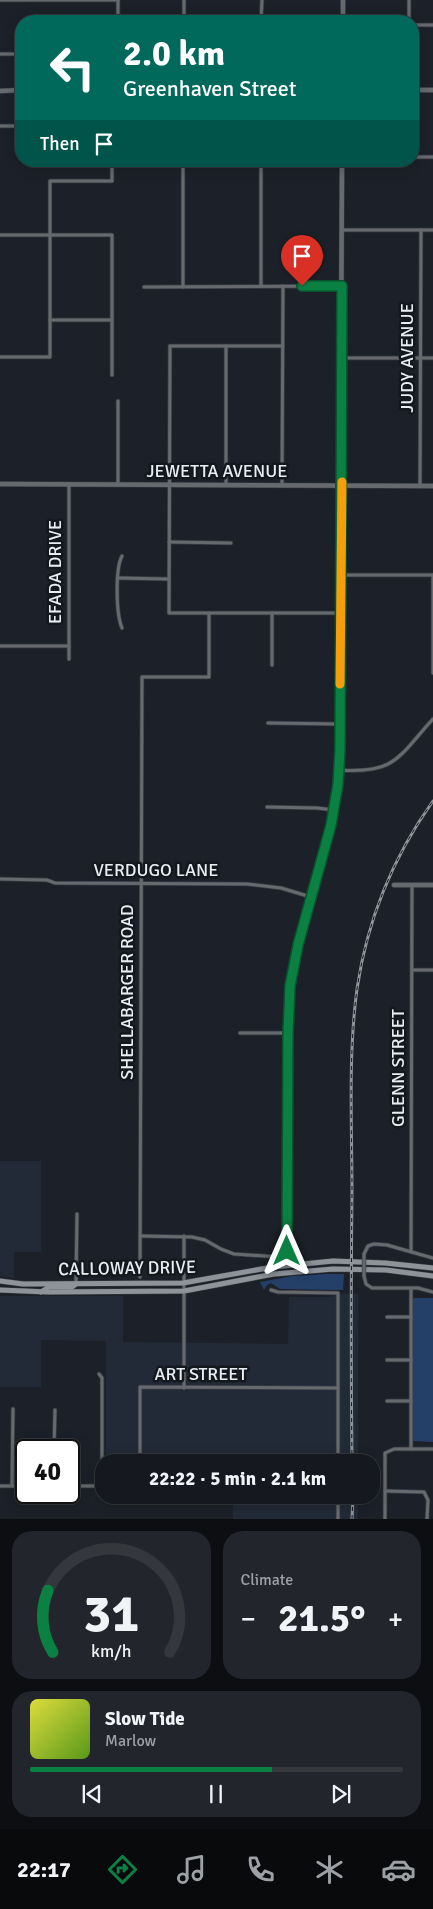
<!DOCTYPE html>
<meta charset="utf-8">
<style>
:root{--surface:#15191f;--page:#22262c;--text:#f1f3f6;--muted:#9da0a4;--line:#34383d;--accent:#0b8043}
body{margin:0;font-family:Signika,sans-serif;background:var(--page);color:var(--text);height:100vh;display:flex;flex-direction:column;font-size:19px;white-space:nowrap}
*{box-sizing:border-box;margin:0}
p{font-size:16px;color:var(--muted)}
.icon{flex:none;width:28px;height:28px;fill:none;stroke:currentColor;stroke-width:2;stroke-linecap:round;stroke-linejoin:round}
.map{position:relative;height:1519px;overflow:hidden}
.drawer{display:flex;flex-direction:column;gap:12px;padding:12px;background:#0c0e11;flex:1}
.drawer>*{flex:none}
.hud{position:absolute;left:15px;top:15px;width:404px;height:152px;border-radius:20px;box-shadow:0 2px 12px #0003,0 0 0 1px var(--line);background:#00695c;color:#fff;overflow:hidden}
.speed{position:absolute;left:15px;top:1439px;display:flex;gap:10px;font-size:25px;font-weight:700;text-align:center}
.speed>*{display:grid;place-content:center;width:65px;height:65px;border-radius:50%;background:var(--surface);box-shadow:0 2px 12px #0003,0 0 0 1px var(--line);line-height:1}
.speed .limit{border:2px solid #111;border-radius:8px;background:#fff;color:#111}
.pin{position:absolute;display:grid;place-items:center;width:42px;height:42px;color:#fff;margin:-51px -21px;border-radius:50% 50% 50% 0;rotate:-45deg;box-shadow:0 0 5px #0007}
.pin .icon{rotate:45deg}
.me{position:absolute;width:55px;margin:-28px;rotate:0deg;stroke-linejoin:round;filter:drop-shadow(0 0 4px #0008)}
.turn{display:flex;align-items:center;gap:18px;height:105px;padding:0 25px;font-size:22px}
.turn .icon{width:65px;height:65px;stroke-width:2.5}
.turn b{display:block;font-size:35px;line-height:42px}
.then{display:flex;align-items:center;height:48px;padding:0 25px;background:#0003;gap:10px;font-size:19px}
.big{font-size:38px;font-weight:800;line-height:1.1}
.drawer .tile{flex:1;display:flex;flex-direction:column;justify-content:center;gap:8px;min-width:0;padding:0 18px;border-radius:20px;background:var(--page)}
.drawer .dial{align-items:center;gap:0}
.dial svg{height:130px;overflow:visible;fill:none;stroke:var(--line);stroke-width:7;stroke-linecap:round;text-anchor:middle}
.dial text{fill:var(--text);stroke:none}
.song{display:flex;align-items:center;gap:15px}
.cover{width:60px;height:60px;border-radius:8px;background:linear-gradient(135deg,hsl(60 70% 55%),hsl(90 70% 35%))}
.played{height:5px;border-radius:2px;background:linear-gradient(90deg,var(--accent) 65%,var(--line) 65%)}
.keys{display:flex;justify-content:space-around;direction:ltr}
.heat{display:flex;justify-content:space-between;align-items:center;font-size:28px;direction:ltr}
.drawer .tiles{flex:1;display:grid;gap:12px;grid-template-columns:1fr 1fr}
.tile:last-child{grid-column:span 2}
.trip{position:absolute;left:95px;top:1454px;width:285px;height:50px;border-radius:20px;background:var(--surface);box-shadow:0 2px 12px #0003,0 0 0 1px var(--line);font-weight:800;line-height:50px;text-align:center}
.tab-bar{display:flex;height:80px;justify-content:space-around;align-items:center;background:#080a0c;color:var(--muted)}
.tab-bar .icon{width:35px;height:35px}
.tab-bar .on{color:var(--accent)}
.tab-bar b{font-size:22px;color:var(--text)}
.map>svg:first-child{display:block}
.built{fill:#212a36}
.green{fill:#254068}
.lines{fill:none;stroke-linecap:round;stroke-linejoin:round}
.minor-casing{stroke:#393e45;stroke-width:4.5}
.tertiary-casing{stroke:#393e45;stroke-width:5.5}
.secondary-casing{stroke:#393e45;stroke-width:6}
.minor{stroke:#66696d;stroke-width:3}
.tertiary{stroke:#66696d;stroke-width:4.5}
.secondary{stroke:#8e9299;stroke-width:5}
.rail-casing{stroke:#8f949a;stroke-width:3}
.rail{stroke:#13181f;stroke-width:1;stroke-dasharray:4;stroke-linecap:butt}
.minor-bridge-casing{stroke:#393e45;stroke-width:4.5;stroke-linecap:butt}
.minor-bridge{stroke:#66696d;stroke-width:3}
.route-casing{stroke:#07532c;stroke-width:12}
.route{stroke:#0b8043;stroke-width:9}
.slow{stroke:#f59e0b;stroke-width:9}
.labels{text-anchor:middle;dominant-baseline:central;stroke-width:5;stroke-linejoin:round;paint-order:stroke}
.street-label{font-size:18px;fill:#e9edf2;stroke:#13181f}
</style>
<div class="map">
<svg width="433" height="1519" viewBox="0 0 433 1519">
<rect width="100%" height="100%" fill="#1c2129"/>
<!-- built -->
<g class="built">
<polygon points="0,1161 41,1161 41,1252 14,1252 14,1278 0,1276"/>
<polygon points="344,1294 358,1294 358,1462 106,1462 106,1341 41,1340 41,1387 0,1387 0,1296 123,1296 123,1342 288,1344 289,1297 329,1297"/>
<rect x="233" y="1495" width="125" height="24"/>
</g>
<!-- green -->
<g class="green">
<polygon points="327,1274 344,1274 343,1290 280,1289 271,1283 267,1285 264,1290 260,1282 293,1276"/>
<polygon points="411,1298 433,1298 433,1442 413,1441"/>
</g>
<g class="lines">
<defs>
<g id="minor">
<polyline points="0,0 118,0"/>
<polyline points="118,21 118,0"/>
<polyline points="184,21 184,0"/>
<polyline points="261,21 262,0"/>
<polyline points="409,21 409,0"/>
<polyline points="412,25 433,25"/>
<polyline points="0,54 21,54"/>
<polyline points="0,126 21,126"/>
<polyline points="412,157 433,157"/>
<polyline points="342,230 433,230"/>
<polyline points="0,235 112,235 112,375"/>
<polyline points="261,286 261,161"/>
<polyline points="144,287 342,286"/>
<polyline points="183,287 183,161"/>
<polyline points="50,320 112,320"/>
<polyline points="283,346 170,346 169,613 341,613"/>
<polyline points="0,357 50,357 50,181 112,181 112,161"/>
<polyline points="341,358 433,358"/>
<polyline points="118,401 118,485"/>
<polyline points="226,485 226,346"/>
<polyline points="282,485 283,286"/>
<polyline points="420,485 421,230"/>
<polyline points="169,542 231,543"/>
<polyline points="341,575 433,575"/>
<polyline points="433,575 433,673"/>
<polyline points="118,578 169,579"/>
<path d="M122,628C116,614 115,569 122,556"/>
<polyline points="0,646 69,646"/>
<polyline points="69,659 69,484"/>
<polyline points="272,665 272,613"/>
<polyline points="268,723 340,724"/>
<path d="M339,770C396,774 398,757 433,719"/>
<polyline points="267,807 317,808 334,810"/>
<polyline points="0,879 47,880 55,883 247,884 281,888 311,897"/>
<polyline points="412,970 433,970"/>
<polyline points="240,1033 287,1033"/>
<polyline points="140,1236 192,1237 205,1240 221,1249 234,1254 280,1257 284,1255 287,1251"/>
<polyline points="184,1236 184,1388"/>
<polyline points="411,1252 412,885"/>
<polyline points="364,1254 368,1246 374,1244 387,1245 433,1258"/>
<polyline points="364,1276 366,1284 372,1288 418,1288 433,1292"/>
<polyline points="140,1277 142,677 209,677 209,613"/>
<polyline points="76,1284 77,1214"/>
<polyline points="271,1290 278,1292 338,1293 338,1462"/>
<polyline points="387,1317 411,1317"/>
<polyline points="387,1360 411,1360"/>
<polyline points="387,1401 411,1401"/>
<polyline points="411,1449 411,1288"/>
<polyline points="54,1450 55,1410"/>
<polyline points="140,1462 140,1387 338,1388"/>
<polyline points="0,1486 26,1486"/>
<polyline points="12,1486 13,1409"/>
<polyline points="69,1486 102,1486 102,1378 99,1374"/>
<polyline points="385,1491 424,1492 428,1500 427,1519"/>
<polyline points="338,1519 338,1495"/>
<polyline points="385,1519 385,1453 394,1449 433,1449"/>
</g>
<g id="tertiary">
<polyline points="343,21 343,0"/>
<polyline points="412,90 433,90"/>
<polyline points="0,91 21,90"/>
<polyline points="0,484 433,486"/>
<polyline points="394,885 433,885"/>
<polyline points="287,1251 287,1033 291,986 301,932 331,825 339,770 342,161"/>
</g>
<g id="secondary">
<polyline points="0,1281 23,1284 183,1283 273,1267 333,1261 385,1263 433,1268"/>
<polyline points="0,1290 48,1292 184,1291 274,1274 333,1269 386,1270 433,1276"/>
<polyline points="41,1292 49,1287 72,1287 76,1284"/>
</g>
</defs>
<!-- minor casing -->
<use href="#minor" class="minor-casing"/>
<!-- tertiary casing -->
<use href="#tertiary" class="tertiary-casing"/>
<!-- secondary casing -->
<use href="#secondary" class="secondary-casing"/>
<!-- minor -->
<use href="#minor" class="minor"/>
<!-- tertiary -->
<use href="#tertiary" class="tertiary"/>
<!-- secondary -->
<use href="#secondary" class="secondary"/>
<defs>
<g id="rail">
<path d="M352,1462C351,1373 351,1283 352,1193C352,1126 348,1056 357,989C367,921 393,857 433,801"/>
<polyline points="352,1519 353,1495"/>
</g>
</defs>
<!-- rail casing -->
<use href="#rail" class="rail-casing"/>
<!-- rail -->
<use href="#rail" class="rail"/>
<defs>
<polyline id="minor-bridge" points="364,1276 364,1254"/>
</defs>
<!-- minor-bridge casing -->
<use href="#minor-bridge" class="minor-bridge-casing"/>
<!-- minor-bridge -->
<use href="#minor-bridge" class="minor-bridge"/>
</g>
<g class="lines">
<defs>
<polyline id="route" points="287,1251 288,1033 290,986 298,945 331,825 338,784 340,750 342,286 302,286"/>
</defs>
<!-- route casing -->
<use href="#route" class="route-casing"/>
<!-- route -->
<use href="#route" class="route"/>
<!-- slow -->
<polyline class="slow" points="340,684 342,482"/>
</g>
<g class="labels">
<!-- street labels -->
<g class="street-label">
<text transform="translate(407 358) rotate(-90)">JUDY AVENUE</text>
<text x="217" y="471">JEWETTA AVENUE</text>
<text transform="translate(55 572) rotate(-90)">EFADA DRIVE</text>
<text x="156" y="870">VERDUGO LANE</text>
<text transform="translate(127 992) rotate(-90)">SHELLABARGER ROAD</text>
<text transform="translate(398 1068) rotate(-90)">GLENN STREET</text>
<text transform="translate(127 1268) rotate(-1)">CALLOWAY DRIVE</text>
<text x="201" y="1374">ART STREET</text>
</g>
</g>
</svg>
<div class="speed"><div class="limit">40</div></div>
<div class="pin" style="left:302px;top:286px;background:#d93025"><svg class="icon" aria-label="arrive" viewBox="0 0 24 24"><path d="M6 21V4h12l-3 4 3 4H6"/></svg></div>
<svg class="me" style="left:287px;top:1251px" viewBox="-20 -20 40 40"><path d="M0-17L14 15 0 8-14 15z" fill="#0b8043" stroke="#fff" stroke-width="4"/></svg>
<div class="trip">22:22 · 5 min · 2.1 km</div>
<div class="hud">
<div class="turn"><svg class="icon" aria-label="left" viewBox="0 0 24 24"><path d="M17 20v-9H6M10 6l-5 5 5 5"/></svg><div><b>2.0 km</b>Greenhaven Street</div></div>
<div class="then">Then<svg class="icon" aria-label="arrive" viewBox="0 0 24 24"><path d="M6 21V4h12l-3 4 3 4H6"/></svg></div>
</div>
</div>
<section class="drawer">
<div class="tiles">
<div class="tile dial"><svg viewBox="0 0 100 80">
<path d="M14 69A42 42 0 1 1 86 69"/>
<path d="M14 69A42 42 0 0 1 11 31" stroke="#0b8043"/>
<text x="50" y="56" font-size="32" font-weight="700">31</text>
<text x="50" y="72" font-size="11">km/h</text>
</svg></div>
<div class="tile"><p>Climate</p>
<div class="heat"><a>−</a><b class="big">21.5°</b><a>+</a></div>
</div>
<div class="tile">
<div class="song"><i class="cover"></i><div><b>Slow Tide</b><p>Marlow</p></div></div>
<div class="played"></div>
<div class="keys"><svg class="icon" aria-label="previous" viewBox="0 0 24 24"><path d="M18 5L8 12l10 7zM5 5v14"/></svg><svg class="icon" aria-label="pause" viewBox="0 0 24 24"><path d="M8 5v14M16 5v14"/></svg><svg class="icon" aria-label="next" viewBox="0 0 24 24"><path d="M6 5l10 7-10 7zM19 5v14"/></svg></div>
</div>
</div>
</section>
<nav class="tab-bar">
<b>22:17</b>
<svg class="icon on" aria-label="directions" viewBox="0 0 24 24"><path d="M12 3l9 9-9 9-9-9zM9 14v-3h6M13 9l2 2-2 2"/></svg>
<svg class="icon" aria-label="music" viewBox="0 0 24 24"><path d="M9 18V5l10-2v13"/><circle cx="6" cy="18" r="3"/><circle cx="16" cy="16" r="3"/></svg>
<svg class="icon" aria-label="phone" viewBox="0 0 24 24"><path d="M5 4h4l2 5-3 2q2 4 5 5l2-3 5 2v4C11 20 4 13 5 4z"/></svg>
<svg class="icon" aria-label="climate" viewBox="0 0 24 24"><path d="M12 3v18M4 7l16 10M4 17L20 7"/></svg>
<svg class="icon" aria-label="car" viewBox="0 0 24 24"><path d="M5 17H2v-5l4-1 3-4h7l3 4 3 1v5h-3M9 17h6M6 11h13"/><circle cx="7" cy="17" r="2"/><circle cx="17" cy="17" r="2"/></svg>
</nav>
